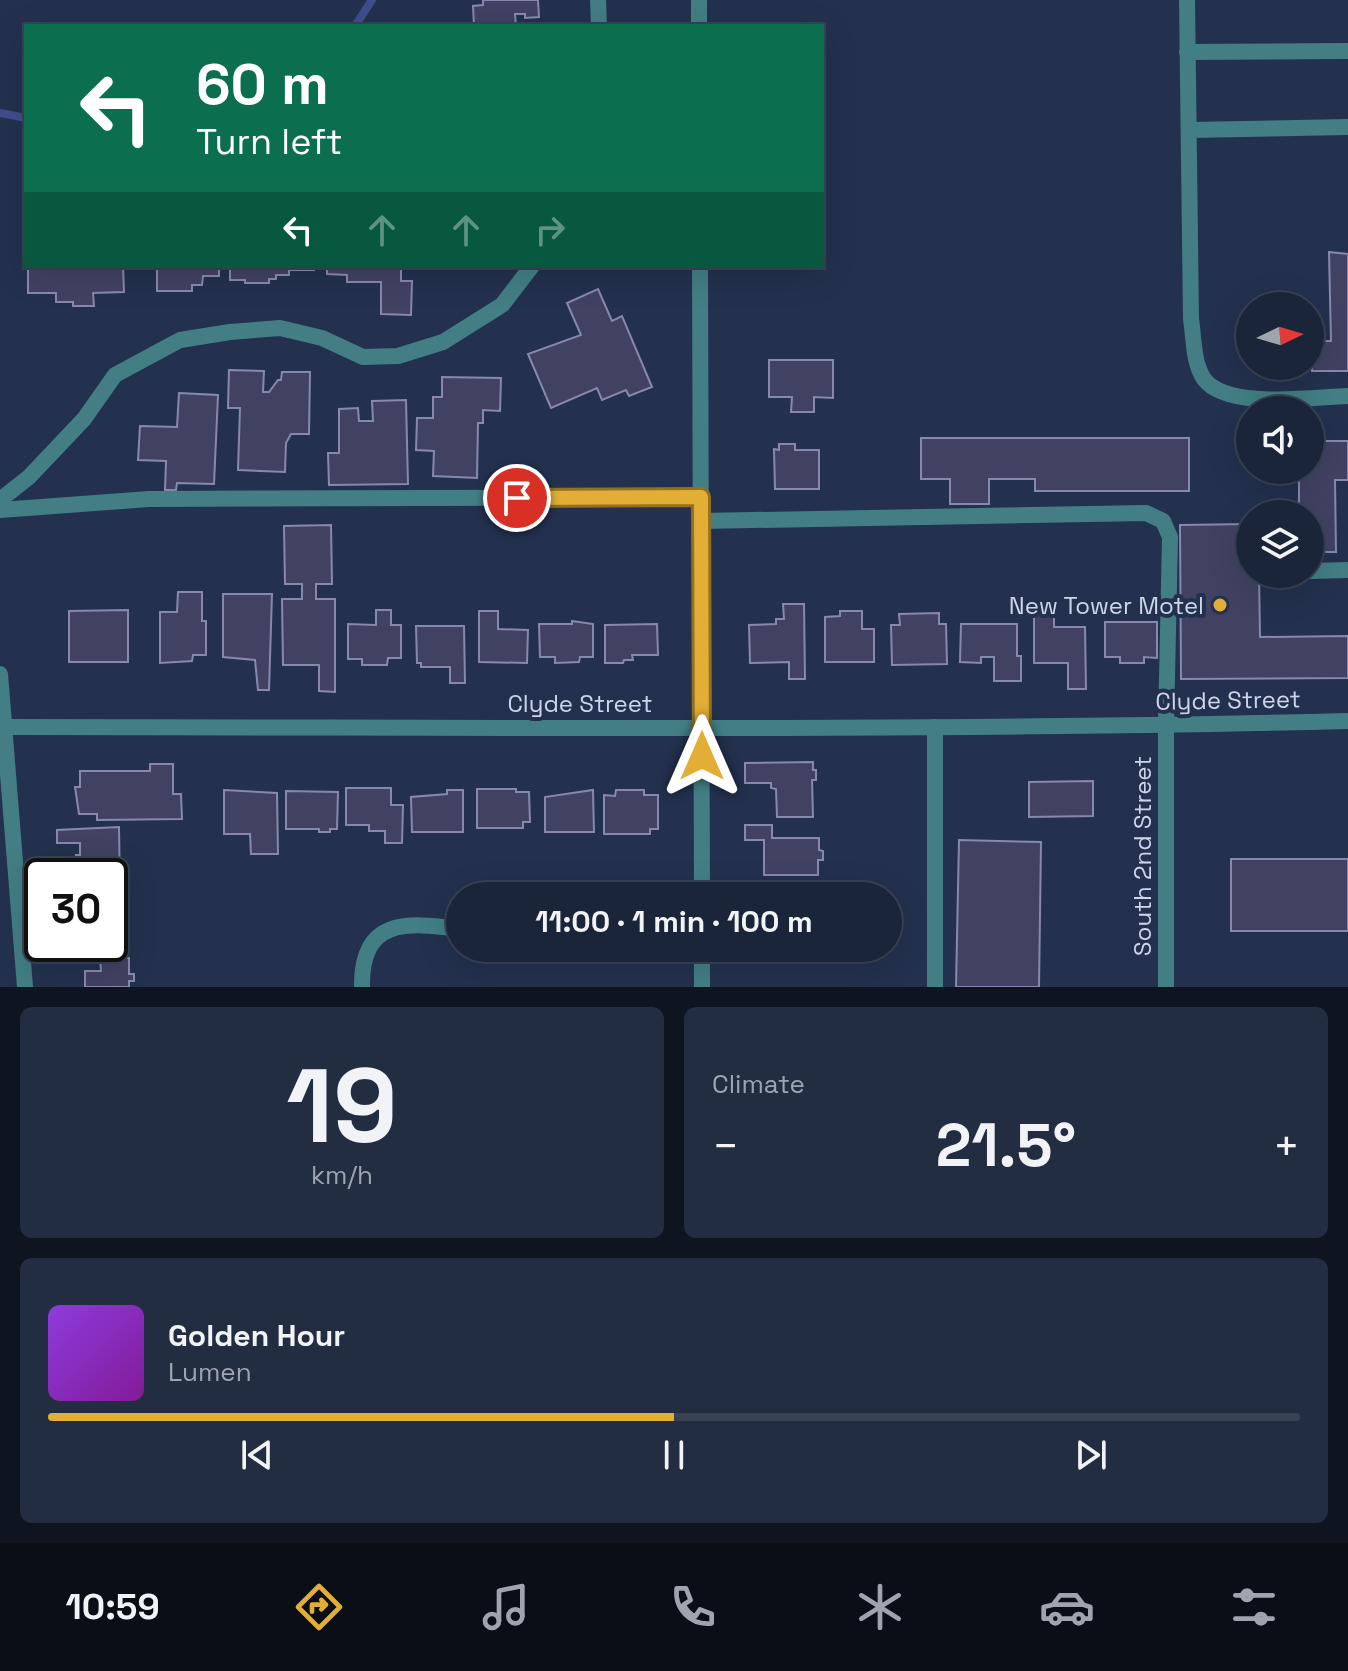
<!DOCTYPE html>
<meta charset="utf-8">
<style>
:root{--surface:#1a253a;--page:#232d42;--text:#f1f3f6;--muted:#9fa5af;--line:#384254;--accent:#e3ae35}
body{margin:0;font-family:"Space Grotesk",sans-serif;background:var(--page);color:var(--text);height:100vh;display:flex;flex-direction:column;font-size:30px;white-space:nowrap}
*{box-sizing:border-box;margin:0}
p{font-size:26px;color:var(--muted)}
.icon{flex:none;width:44px;height:44px;fill:none;stroke:currentColor;stroke-width:2;stroke-linecap:round;stroke-linejoin:round}
.map{position:relative;height:987px;overflow:hidden}
.sheet{display:flex;flex-direction:column;gap:20px;padding:20px;background:#0e1420;flex:1}
.sheet>*{flex:none}
.hud{position:absolute;left:24px;top:24px;width:800px;height:244px;border-radius:0px;box-shadow:0 8px 32px #0002,0 0 0 2px var(--line);background:#0b6e4f;color:#fff;overflow:hidden}
.needle{width:52px;rotate:85deg}
.fabs{position:absolute;left:1236px;top:292px;display:grid;gap:16px}
.fabs a{display:grid;place-items:center;width:88px;height:88px;border-radius:50%;background:var(--surface);box-shadow:0 8px 32px #0002,0 0 0 2px var(--line);font-size:40px}
.speed{position:absolute;left:24px;top:858px;display:flex;gap:16px;font-size:40px;font-weight:700;text-align:center}
.speed>*{display:grid;place-content:center;width:104px;height:104px;border-radius:50%;background:var(--surface);box-shadow:0 8px 32px #0002,0 0 0 2px var(--line);line-height:1}
.speed .limit{border:4px solid #111;border-radius:12px;background:#fff;color:#111}
.pin{position:absolute;display:grid;place-items:center;width:68px;height:68px;color:#fff;margin:-34px;border:4px solid #fff;border-radius:50%;box-shadow:0 2px 8px #0007}
.me{position:absolute;width:88px;margin:-44px;rotate:0deg;stroke-linejoin:round;filter:drop-shadow(0 0 6px #0008)}
.turn{display:flex;align-items:center;gap:28px;height:168px;padding:0 40px;font-size:36px}
.turn .icon{width:104px;height:104px;stroke-width:2.5}
.turn b{display:block;font-size:56px;line-height:68px}
.lanes{display:flex;align-items:center;height:76px;padding:0 40px;background:#0003;justify-content:center;gap:40px;direction:ltr}
.lanes .off{opacity:.35}
.big{font-size:60px;font-weight:800;line-height:1.1}
.sheet .card{flex:1;display:flex;flex-direction:column;justify-content:center;gap:12px;min-width:0;padding:0 28px;border-radius:12px;background:var(--page)}
.sheet .dial{align-items:center;gap:0}
.dial b{font-size:104px;line-height:1}
.song{display:flex;align-items:center;gap:24px}
.cover{width:96px;height:96px;border-radius:12px;background:linear-gradient(135deg,hsl(270 70% 55%),hsl(290 70% 35%))}
.played{height:8px;border-radius:4px;background:linear-gradient(90deg,var(--accent) 50%,var(--line) 50%)}
.keys{display:flex;justify-content:space-around;direction:ltr}
.heat{display:flex;justify-content:space-between;align-items:center;font-size:44px;direction:ltr}
.sheet .tiles{flex:1;display:grid;gap:20px;grid-template-columns:1fr 1fr}
.card:last-child{grid-column:span 2}
.trip{position:absolute;left:446px;top:882px;width:456px;height:80px;border-radius:40px;background:var(--surface);box-shadow:0 8px 32px #0002,0 0 0 2px var(--line);font-weight:800;line-height:80px;text-align:center}
.dock{display:flex;height:128px;justify-content:space-around;align-items:center;background:#0a0f17;color:var(--muted)}
.dock .icon{width:56px;height:56px}
.dock .selected{color:var(--accent)}
.dock b{font-size:36px;color:var(--text)}
.map>svg:first-child{display:block}
.lines{fill:none;stroke-linecap:round;stroke-linejoin:round}
.stream{stroke:#3e4e8b;stroke-width:8}
.building{fill:#414162;stroke:#8788ad;stroke-width:2}
.lane{stroke:#427e84;stroke-width:16}
.street{stroke:#427e84;stroke-width:16}
.route-casing{stroke:#947122;stroke-width:20}
.route{stroke:#e3ae35;stroke-width:14}
.poi-dot{fill:#e3ae35;stroke:#23314e;stroke-width:3}
.labels{text-anchor:middle;dominant-baseline:central;stroke-width:8;stroke-linejoin:round;paint-order:stroke}
.poi-label{font-size:24px;fill:#cdd6e9;stroke:#23314e;text-anchor:end}
.street-label{font-size:24px;fill:#cdd6e9;stroke:#23314e}
</style>
<div class="map">
<svg width="1348" height="987" viewBox="0 0 1348 987">
<rect width="100%" height="100%" fill="#23314e"/>
<g class="lines">
<!-- stream -->
<g class="stream">
<polyline points="355,26 372,0"/>
<polyline points="0,113 26,118"/>
</g>
</g>
<!-- building -->
<g class="building">
<polygon points="483,0 538,0 539,17 525,18 525,14 515,14 516,26 474,26 473,6 483,5"/>
<polygon points="1329,252 1348,254 1348,371 1312,371 1312,341 1331,341"/>
<polygon points="28,266 123,266 124,292 93,293 94,306 73,306 73,302 56,302 56,293 28,293"/>
<polygon points="157,266 219,266 219,276 203,276 202,285 192,285 192,291 157,291"/>
<polygon points="230,266 314,266 314,270 289,270 289,275 276,275 276,279 269,279 269,283 245,283 245,280 230,280"/>
<polygon points="327,266 401,266 401,281 412,281 411,315 381,314 381,282 347,282 347,275 327,274"/>
<polygon points="598,289 612,321 622,316 652,387 629,396 626,390 602,400 597,388 551,408 528,354 581,335 567,303"/>
<polygon points="769,360 833,360 833,398 814,397 814,412 791,412 792,397 769,397"/>
<polygon points="229,370 264,371 263,392 269,392 278,380 281,380 282,372 310,372 309,434 291,434 286,443 285,472 238,470 240,408 228,408"/>
<polygon points="442,377 501,378 500,411 483,410 483,423 478,423 477,478 433,476 434,451 416,450 417,418 433,418 433,397 442,397"/>
<polygon points="179,393 218,395 214,484 177,483 176,490 165,490 166,461 138,460 140,426 177,427"/>
<polygon points="406,400 408,484 329,485 328,453 339,453 339,409 358,408 359,421 373,421 372,401"/>
<polygon points="921,438 1189,438 1189,491 1035,491 1035,479 989,479 989,504 950,504 950,479 921,479"/>
<polygon points="1310,441 1348,441 1348,480 1335,480 1336,552 1310,552 1310,514 1299,514 1299,470 1310,470"/>
<polygon points="779,444 795,444 795,450 819,450 819,489 775,489 774,449 779,450"/>
<polygon points="1250,524 1250,574 1259,574 1260,637 1348,636 1348,678 1181,679 1180,525"/>
<polygon points="331,525 332,584 316,584 316,599 335,599 335,692 319,691 319,665 283,665 282,599 302,599 302,584 285,584 284,526"/>
<polygon points="178,592 202,592 202,621 206,621 206,655 193,655 192,661 160,663 160,612 177,612"/>
<polygon points="223,594 272,594 269,690 258,690 255,660 223,657"/>
<polygon points="783,604 804,604 805,679 789,679 789,662 750,663 749,625 776,624 776,619 784,619"/>
<polygon points="128,610 128,662 69,662 69,611"/>
<polygon points="376,610 391,610 391,625 401,625 401,658 388,658 387,665 362,665 362,659 348,659 348,624 376,625"/>
<polygon points="479,611 498,611 498,629 528,630 527,663 479,662"/>
<polygon points="840,611 862,611 862,629 874,629 874,662 825,662 825,617 840,616"/>
<polygon points="939,613 939,624 946,624 947,664 892,665 891,625 900,625 899,614"/>
<polygon points="1034,615 1054,615 1054,627 1085,627 1086,689 1068,689 1068,663 1034,663"/>
<polygon points="572,621 593,624 593,657 580,657 579,662 555,663 555,657 540,657 539,624 572,624"/>
<polygon points="1105,622 1157,622 1157,658 1144,657 1144,663 1120,663 1120,657 1105,657"/>
<polygon points="657,624 658,655 632,655 633,660 624,660 623,663 605,663 605,625"/>
<polygon points="961,624 1017,624 1017,656 1021,656 1021,681 994,681 994,657 981,657 981,663 960,662"/>
<polygon points="416,626 464,626 465,683 450,683 450,667 421,667 421,663 417,663"/>
<polygon points="813,762 813,770 816,770 816,780 812,780 813,817 777,817 776,789 771,788 771,783 745,783 745,763"/>
<polygon points="150,764 173,764 173,794 181,794 182,819 97,820 97,814 79,814 75,787 80,787 80,771 150,771"/>
<polygon points="1093,781 1093,816 1029,817 1029,782"/>
<polygon points="346,788 391,788 391,805 403,805 402,843 385,843 385,831 369,831 369,825 346,825"/>
<polygon points="477,789 516,789 516,792 529,792 530,822 523,822 523,828 477,828"/>
<polygon points="224,790 277,793 278,854 251,854 250,834 224,834"/>
<polygon points="447,790 463,790 463,832 412,832 411,797 447,794"/>
<polygon points="593,790 594,832 545,832 545,797"/>
<polygon points="616,790 644,790 644,795 658,795 658,829 650,829 650,834 604,834 604,795 615,796"/>
<polygon points="286,791 338,792 337,829 330,829 330,832 319,832 319,829 286,829"/>
<polygon points="745,825 772,825 772,838 819,838 819,850 823,851 823,860 818,860 818,875 764,875 764,840 745,840"/>
<polygon points="119,827 120,889 110,889 110,876 76,876 76,855 80,855 80,843 57,843 57,830"/>
<polygon points="959,840 1041,842 1039,987 956,987"/>
<rect x="1231" y="859" width="117" height="72"/>
<rect x="839" y="888" width="13" height="8"/>
<polygon points="110,904 124,904 124,948 104,948 104,944 110,944"/>
<rect x="843" y="948" width="28" height="10"/>
<polygon points="100,958 129,958 129,974 134,974 134,981 129,981 129,987 85,987 85,971 101,971"/>
</g>
<g class="lines">
<!-- lane -->
<g class="lane">
<path d="M1187,0L1191,319C1194,338 1193,363 1204,379C1227,410 1313,397 1348,396"/>
<polyline points="1187,52 1348,51"/>
<polyline points="1189,130 1348,127"/>
<polyline points="0,510 149,499 701,497"/>
<polyline points="701,521 1146,513 1163,521 1170,537 1166,725"/>
<polyline points="1310,571 1348,570"/>
<path d="M362,987C361,918 406,922 460,929"/>
<polyline points="935,987 935,727"/>
</g>
<!-- street -->
<g class="street">
<polyline points="598,0 599,26"/>
<polyline points="699,0 699,26"/>
<polyline points="700,266 702,896"/>
<polyline points="0,500 29,477 84,419 115,375 180,340 230,332 280,328 322,338 363,357 398,356 443,342 502,305 532,266"/>
<polyline points="0,674 25,987"/>
<path d="M4,727C452,727 900,732 1348,721"/>
<polyline points="702,948 702,987"/>
<polyline points="1166,987 1166,725"/>
</g>
</g>
<g class="lines">
<defs>
<polyline id="route" points="517,498 701,497 702,756"/>
</defs>
<!-- route casing -->
<use href="#route" class="route-casing"/>
<!-- route -->
<use href="#route" class="route"/>
</g>
<!-- markers -->
<circle class="poi-dot" cx="1220" cy="605" r="8"/>
<g class="labels">
<!-- poi labels -->
<g class="poi-label">
<text x="1204" y="605">New Tower Motel</text>
</g>
<!-- street labels -->
<g class="street-label">
<text transform="translate(1228 700) rotate(-1)">Clyde Street</text>
<text x="580" y="703">Clyde Street</text>
<text transform="translate(1142 856) rotate(-90)">South 2nd Street</text>
</g>
</g>
</svg>
<div class="fabs">
<a><svg class="needle" viewBox="-14 -14 28 28"><path d="M0-13l5 13h-10z" fill="#e53935"/><path d="M0 13l5-13h-10z" fill="#9fa5af"/></svg></a>
<a><svg class="icon" aria-label="sound" viewBox="0 0 24 24"><path d="M4 9h4l5-4v14l-5-4H4zM17 9q2 3 0 6"/></svg></a>
<a><svg class="icon" aria-label="layers" viewBox="0 0 24 24"><path d="M12 4l9 5-9 5-9-5zM3 14l9 5 9-5"/></svg></a>
</div>
<div class="speed"><div class="limit">30</div></div>
<div class="pin" style="left:517px;top:498px;background:#d93025"><svg class="icon" aria-label="arrive" viewBox="0 0 24 24"><path d="M6 21V4h12l-3 4 3 4H6"/></svg></div>
<svg class="me" style="left:702px;top:756px" viewBox="-20 -20 40 40"><path d="M0-17L14 15 0 8-14 15z" fill="#e3ae35" stroke="#fff" stroke-width="4"/></svg>
<div class="trip">11:00 · 1 min · 100 m</div>
<div class="hud">
<div class="turn"><svg class="icon" aria-label="left" viewBox="0 0 24 24"><path d="M17 20v-9H6M10 6l-5 5 5 5"/></svg><div><b>60 m</b>Turn left</div></div>
<div class="lanes"><svg class="icon" aria-label="left" viewBox="0 0 24 24"><path d="M17 20v-9H6M10 6l-5 5 5 5"/></svg><svg class="icon off" aria-label="ahead" viewBox="0 0 24 24"><path d="M12 20V5M6 11l6-6 6 6"/></svg><svg class="icon off" aria-label="ahead" viewBox="0 0 24 24"><path d="M12 20V5M6 11l6-6 6 6"/></svg><svg class="icon off" aria-label="right" viewBox="0 0 24 24"><path d="M7 20v-9h11M14 6l5 5-5 5"/></svg></div>
</div>
</div>
<section class="sheet">
<div class="tiles">
<div class="card dial"><b>19</b><p>km/h</p></div>
<div class="card"><p>Climate</p>
<div class="heat"><a>−</a><b class="big">21.5°</b><a>+</a></div>
</div>
<div class="card">
<div class="song"><i class="cover"></i><div><b>Golden Hour</b><p>Lumen</p></div></div>
<div class="played"></div>
<div class="keys"><svg class="icon" aria-label="previous" viewBox="0 0 24 24"><path d="M18 5L8 12l10 7zM5 5v14"/></svg><svg class="icon" aria-label="pause" viewBox="0 0 24 24"><path d="M8 5v14M16 5v14"/></svg><svg class="icon" aria-label="next" viewBox="0 0 24 24"><path d="M6 5l10 7-10 7zM19 5v14"/></svg></div>
</div>
</div>
</section>
<nav class="dock">
<b>10:59</b>
<svg class="icon selected" aria-label="directions" viewBox="0 0 24 24"><path d="M12 3l9 9-9 9-9-9zM9 14v-3h6M13 9l2 2-2 2"/></svg>
<svg class="icon" aria-label="music" viewBox="0 0 24 24"><path d="M9 18V5l10-2v13"/><circle cx="6" cy="18" r="3"/><circle cx="16" cy="16" r="3"/></svg>
<svg class="icon" aria-label="phone" viewBox="0 0 24 24"><path d="M5 4h4l2 5-3 2q2 4 5 5l2-3 5 2v4C11 20 4 13 5 4z"/></svg>
<svg class="icon" aria-label="climate" viewBox="0 0 24 24"><path d="M12 3v18M4 7l16 10M4 17L20 7"/></svg>
<svg class="icon" aria-label="car" viewBox="0 0 24 24"><path d="M5 17H2v-5l4-1 3-4h7l3 4 3 1v5h-3M9 17h6M6 11h13"/><circle cx="7" cy="17" r="2"/><circle cx="17" cy="17" r="2"/></svg>
<svg class="icon" aria-label="filters" viewBox="0 0 24 24"><path d="M4 7h16M4 17h16"/><circle cx="9" cy="7" r="2"/><circle cx="15" cy="17" r="2"/></svg>
</nav>
